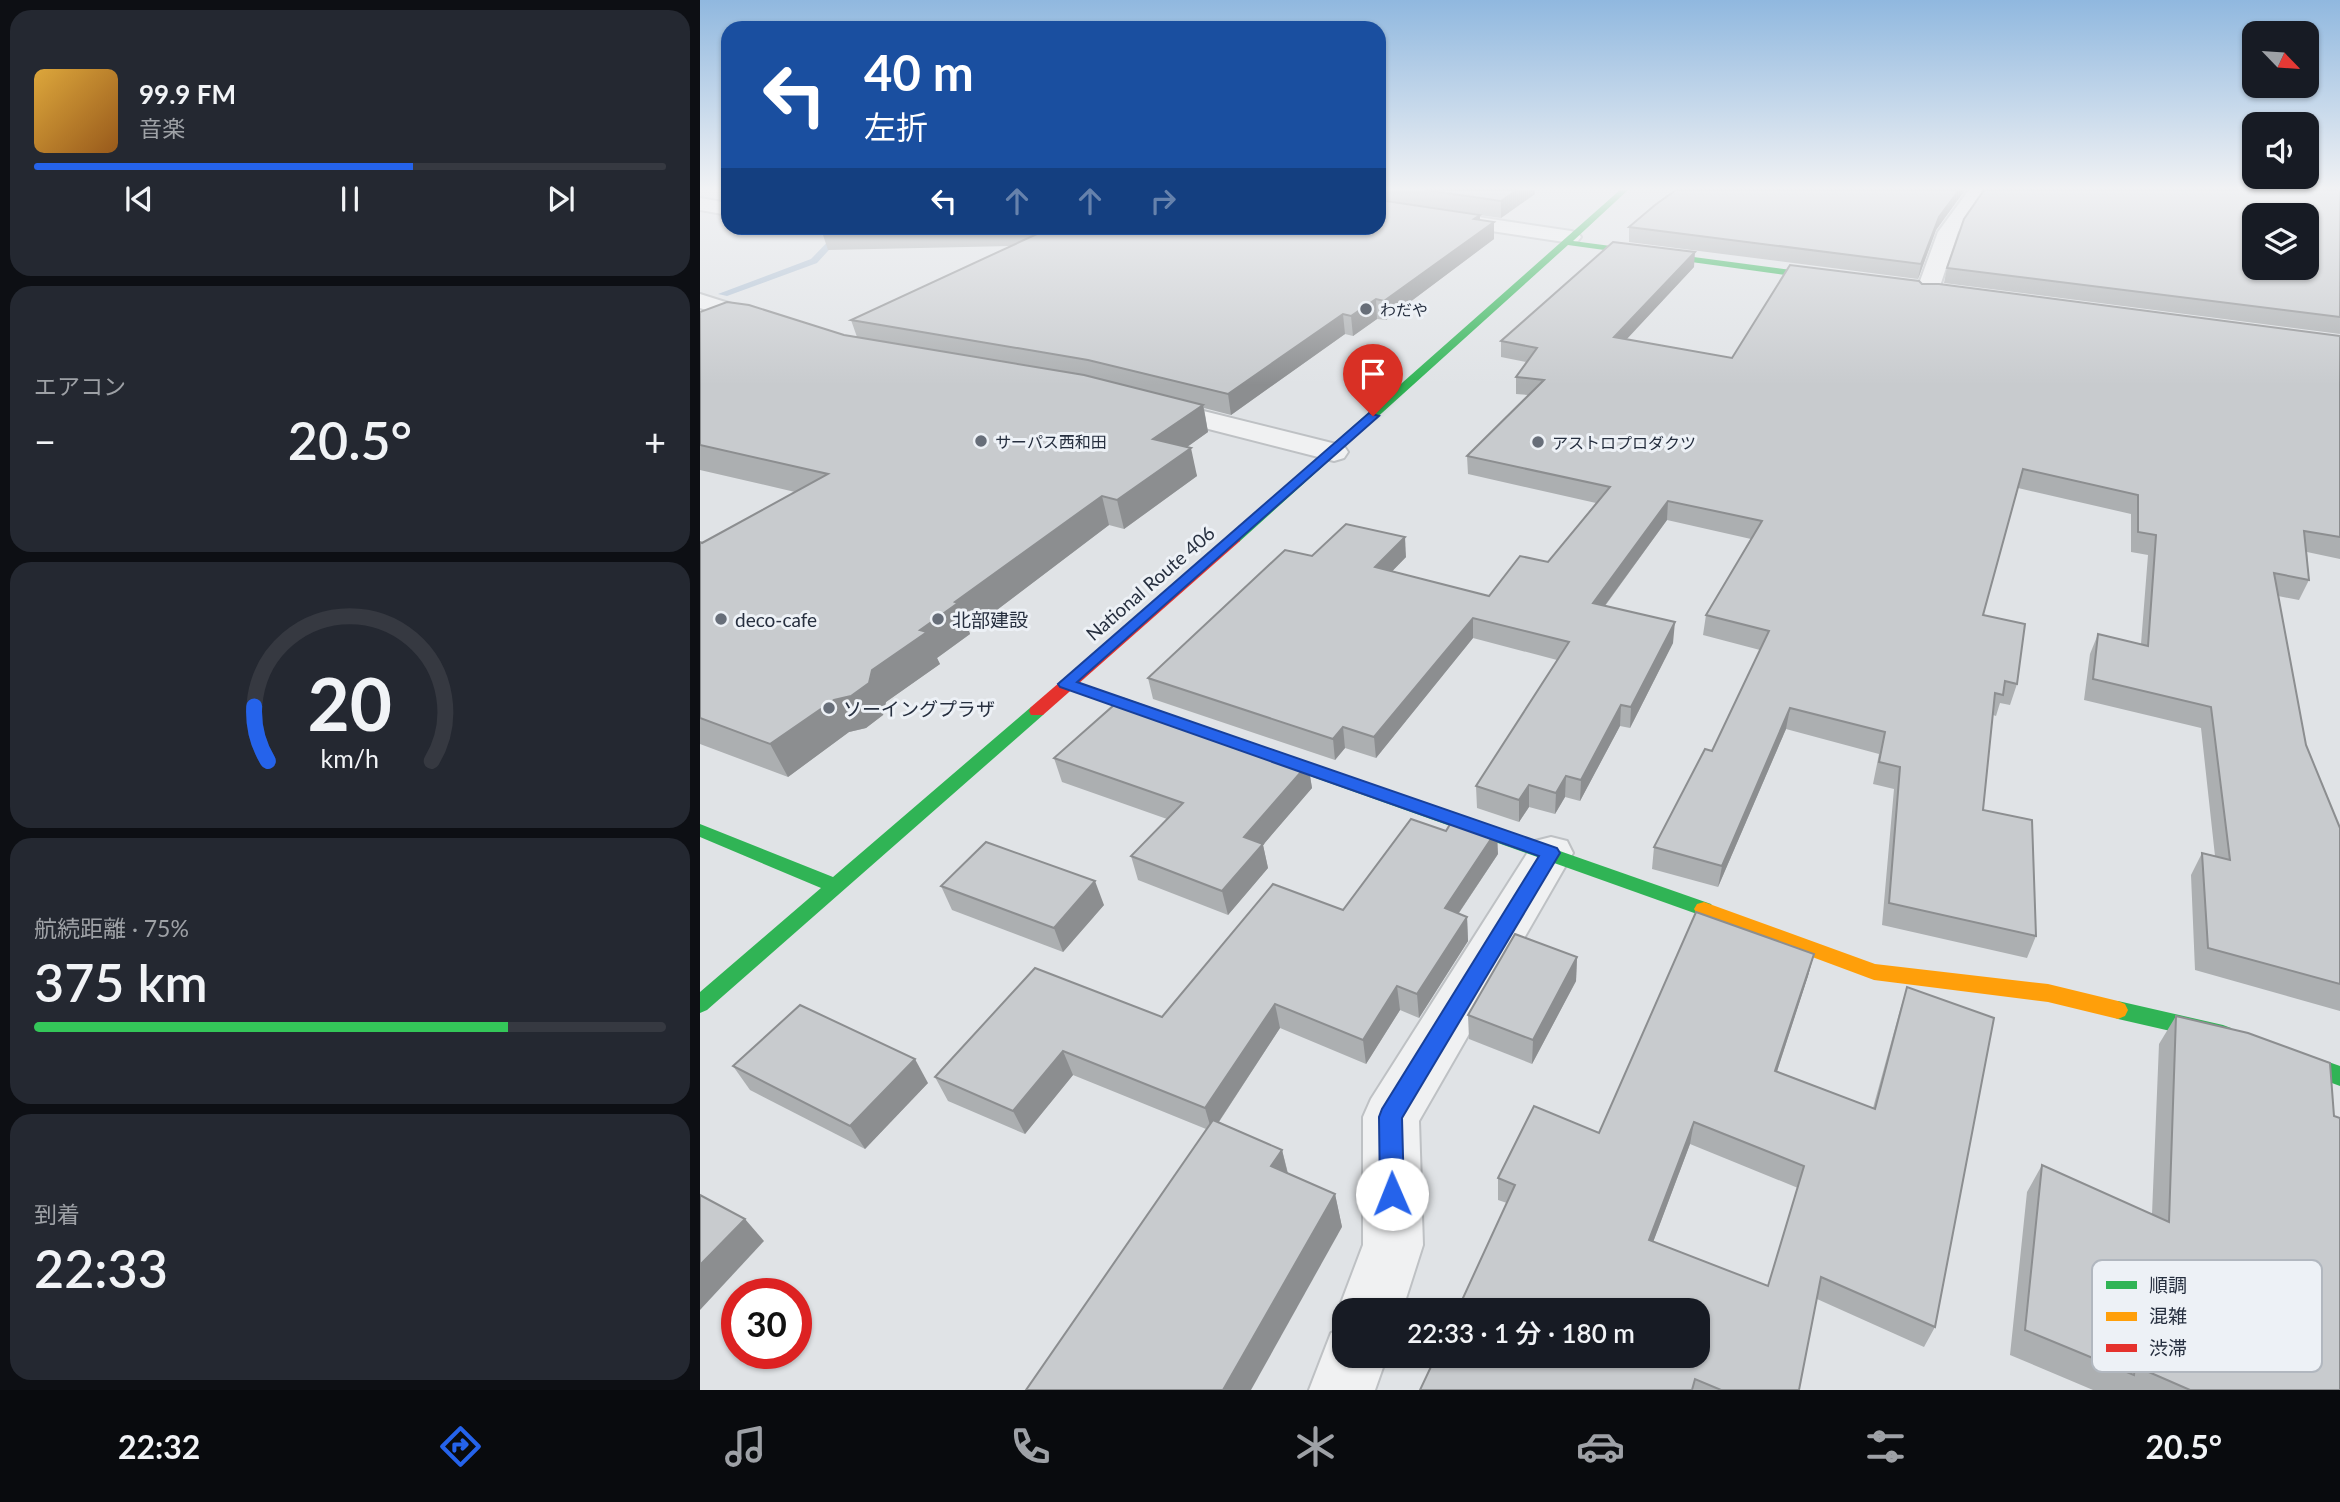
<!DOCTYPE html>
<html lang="ja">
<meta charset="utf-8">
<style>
:root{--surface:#171b24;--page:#242831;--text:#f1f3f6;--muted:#9ea1a6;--line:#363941;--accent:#2563eb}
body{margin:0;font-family:Lato,"Noto Sans JP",sans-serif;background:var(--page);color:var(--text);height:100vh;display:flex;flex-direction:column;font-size:26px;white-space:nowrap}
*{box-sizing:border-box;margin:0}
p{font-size:23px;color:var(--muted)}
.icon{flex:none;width:38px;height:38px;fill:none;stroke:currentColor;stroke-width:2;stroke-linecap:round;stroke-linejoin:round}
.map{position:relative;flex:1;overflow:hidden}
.details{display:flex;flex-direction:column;gap:10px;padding:10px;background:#0d0f14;width:700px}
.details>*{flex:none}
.banner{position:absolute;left:21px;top:21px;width:665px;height:214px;border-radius:21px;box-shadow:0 2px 5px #0004;background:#1a4fa0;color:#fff;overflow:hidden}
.needle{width:46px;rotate:115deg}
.tools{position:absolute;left:1542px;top:21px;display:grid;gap:14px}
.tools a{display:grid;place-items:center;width:77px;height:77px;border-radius:14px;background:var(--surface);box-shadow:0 2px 5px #0004;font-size:35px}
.speed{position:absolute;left:21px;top:1278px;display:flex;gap:14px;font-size:35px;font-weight:700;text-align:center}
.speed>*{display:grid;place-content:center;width:91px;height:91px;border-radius:50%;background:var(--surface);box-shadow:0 2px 5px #0004;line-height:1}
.speed .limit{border:10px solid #d22;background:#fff;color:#111}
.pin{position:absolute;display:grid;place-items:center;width:60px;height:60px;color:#fff;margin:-72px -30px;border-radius:50% 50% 50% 0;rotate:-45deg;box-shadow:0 0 7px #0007}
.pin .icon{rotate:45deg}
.me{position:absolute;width:77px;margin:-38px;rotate:359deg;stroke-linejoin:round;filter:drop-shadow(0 0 5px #0008)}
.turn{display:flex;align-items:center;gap:24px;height:147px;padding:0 28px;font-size:32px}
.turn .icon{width:91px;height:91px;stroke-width:2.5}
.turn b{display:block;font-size:49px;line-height:60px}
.lanes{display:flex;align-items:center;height:66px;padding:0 28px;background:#0003;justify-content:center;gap:35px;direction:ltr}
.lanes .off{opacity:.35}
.big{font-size:52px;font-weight:600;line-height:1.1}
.details .card{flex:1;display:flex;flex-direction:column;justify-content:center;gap:10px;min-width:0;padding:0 24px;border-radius:21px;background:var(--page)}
.details .dial{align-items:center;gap:0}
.dial svg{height:182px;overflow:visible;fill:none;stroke:var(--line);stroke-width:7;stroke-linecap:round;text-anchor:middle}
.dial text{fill:var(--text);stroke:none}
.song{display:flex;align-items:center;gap:21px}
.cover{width:84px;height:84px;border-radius:10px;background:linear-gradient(135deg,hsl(40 70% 55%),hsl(30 70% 35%))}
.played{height:7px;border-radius:4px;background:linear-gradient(90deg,var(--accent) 60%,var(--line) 60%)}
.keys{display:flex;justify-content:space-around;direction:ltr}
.heat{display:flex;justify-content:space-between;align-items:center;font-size:38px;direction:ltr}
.charge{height:10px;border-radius:5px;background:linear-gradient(90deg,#34c759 75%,var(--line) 0)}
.trip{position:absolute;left:632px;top:1298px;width:378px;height:70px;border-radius:21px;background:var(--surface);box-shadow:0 2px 5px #0004;font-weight:600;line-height:70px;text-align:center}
.dock{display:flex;height:112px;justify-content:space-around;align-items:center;background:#090b0e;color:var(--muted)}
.dock .icon{width:49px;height:49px}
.dock .on{color:var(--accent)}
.dock b{font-size:32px;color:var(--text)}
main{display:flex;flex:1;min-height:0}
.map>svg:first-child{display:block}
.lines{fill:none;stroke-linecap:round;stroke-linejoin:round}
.stream{fill:#adbfd2;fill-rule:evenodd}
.street-casing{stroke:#bec1c4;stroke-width:4}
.street{fill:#f0f1f2;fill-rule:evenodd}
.fast{fill:#30b455;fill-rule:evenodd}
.slow{fill:#ff9f0a;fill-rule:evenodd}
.jam{fill:#e5322d;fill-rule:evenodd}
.wall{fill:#acafb1;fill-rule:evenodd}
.shaded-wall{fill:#8c8e90}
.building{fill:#c8cbce;stroke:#8c8e90;stroke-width:2;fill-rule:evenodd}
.route{fill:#2563eb;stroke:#184099;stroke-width:2}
.poi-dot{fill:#676e79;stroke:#edf1f6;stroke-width:2.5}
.labels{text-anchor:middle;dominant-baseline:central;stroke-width:6;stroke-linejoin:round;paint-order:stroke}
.far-poi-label{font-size:16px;fill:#262f3f;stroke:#edf1f6;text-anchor:start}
.street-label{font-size:19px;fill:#262f3f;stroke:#edf1f6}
.poi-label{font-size:19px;fill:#262f3f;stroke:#edf1f6;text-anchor:start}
.key{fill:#edf1f6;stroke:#b1b7bf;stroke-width:2}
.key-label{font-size:19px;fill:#262f3f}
</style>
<main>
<section class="details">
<div class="card">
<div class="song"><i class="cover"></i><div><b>99.9 FM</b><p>音楽</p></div></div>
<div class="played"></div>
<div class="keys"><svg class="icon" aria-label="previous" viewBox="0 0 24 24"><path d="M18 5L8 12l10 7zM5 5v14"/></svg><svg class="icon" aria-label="pause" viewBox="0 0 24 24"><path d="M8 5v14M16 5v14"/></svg><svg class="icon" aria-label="next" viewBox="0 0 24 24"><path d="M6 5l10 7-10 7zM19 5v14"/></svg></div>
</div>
<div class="card"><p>エアコン</p>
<div class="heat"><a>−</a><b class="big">20.5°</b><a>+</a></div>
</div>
<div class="card dial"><svg viewBox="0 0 100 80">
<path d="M14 69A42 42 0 1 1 86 69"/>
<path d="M14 69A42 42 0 0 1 8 45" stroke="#2563eb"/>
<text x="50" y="56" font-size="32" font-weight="700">20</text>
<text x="50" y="72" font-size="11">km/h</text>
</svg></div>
<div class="card"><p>航続距離 · 75%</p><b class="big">375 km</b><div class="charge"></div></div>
<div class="card"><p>到着</p><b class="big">22:33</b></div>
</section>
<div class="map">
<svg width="1640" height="1390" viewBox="0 0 1640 1390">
<rect width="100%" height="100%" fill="#e0e3e6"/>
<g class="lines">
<!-- stream -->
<polygon class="stream" points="141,228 149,228 117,263 27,296 18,294 111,259"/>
<defs>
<g id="street">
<polygon points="1269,190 1287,190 1258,232 1238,292 1235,297 1219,297 1216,292 1238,232"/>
<polygon points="0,198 28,203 28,215 0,210"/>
<polygon points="679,202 871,231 878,233 881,237 878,241 871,243 679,214"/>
<polygon points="0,294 73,317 77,322 73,327 65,329 0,308"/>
<polygon points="455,399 644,446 648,452 644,458 634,461 446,413 442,407 446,401"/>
<polygon points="851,837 867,841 873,853 719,1121 723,1245 702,1311 644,1311 644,1325 638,1311 663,1245 663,1117 671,1099 835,841"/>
<polygon points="644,1327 644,1356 687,1356 675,1390 609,1390 631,1333"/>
</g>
</defs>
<!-- street casing -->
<use href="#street" class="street-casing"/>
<!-- street -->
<use href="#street" class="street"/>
<!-- fast -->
<g class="fast">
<polygon points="920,190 928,190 873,241 1137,276 1141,279 1137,282 868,245 539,542 529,542 529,536"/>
<polygon points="337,706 345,711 343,715 7,1010 0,1013 0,992 121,888 0,837 0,824 133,877 331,707"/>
<polygon points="560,746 1011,904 1014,909 1011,914 1004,916 997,914 554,756 552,752"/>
<polygon points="1418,1001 1523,1025 1531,1028 1534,1034 1531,1040 1523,1043 1418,1019 1411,1016 1408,1010 1411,1004"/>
<polygon points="1583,1046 1640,1066 1640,1086 1575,1062 1572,1055 1575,1048"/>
</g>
<!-- slow -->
<g class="slow">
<polygon points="366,679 473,715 475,719 467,724 461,723 360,687 358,684 360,681"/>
<polygon points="1004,902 1175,964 1348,984 1418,1001 1425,1004 1428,1010 1425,1016 1418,1019 1348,1002 1174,980 997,914 994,909 997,904"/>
</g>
<!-- jam -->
<polygon class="jam" points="534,535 541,539 539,542 343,715 331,715 329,711 331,707 529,536"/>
</g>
<!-- wall -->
<g class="wall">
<polygon points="679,190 835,190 835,194 801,218 772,214 780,220 794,222 794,239 686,320 677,319 653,336 645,334 531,415 504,408 508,432 487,447 497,476 424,529 409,525 269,631 270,634 237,658 240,664 186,702 183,715 166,728 149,732 88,777 0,744 0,542 2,543 95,492 0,470 0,312 157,337 151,320 311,246 128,250 122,232 127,228 679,228"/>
<polygon points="976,190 1265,190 1236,230 1218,279 929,242 929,227"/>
<polygon points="1640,190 1640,334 1244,283 1247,268"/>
<polygon points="994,267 926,339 1032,358 1222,284 1640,336 1640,559 1607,552 1609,580 1599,600 1578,596 1606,745 1640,828 1640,1011 1495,970 1491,875 1502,853 1515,856 1501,728 1384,700 1390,654 1398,634 1441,644 1448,555 1431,552 1431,514 1318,488 1283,615 1317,684 1310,705 1300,703 1296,716 1293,715 1283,810 1336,936 1327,958 1182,925 1194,789 1173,784 1179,754 1086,729 1018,887 952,869 954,847 1012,751 1060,650 1003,635 1006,615 1051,539 967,520 905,606 973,643 930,728 920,726 880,801 865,797 855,814 829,807 819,822 777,808 776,786 857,660 773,638 676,758 645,748 635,760 453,699 448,678 612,556 706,557 692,571 789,596 848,562 896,503 768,474 767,456 828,395 816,394 816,377 826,362 801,357 801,341"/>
<polygon points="354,758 608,764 612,788 563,845 568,868 528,915 438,880 431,856 467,819 362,782"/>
<polygon points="798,854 759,913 767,917 768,941 719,1018 700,1010 666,1064 580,1028 519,1122 582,1150 588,1173 635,1194 642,1227 506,1129 373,1075 325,1134 248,1101 235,1077 462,1017 643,910"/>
<polygon points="241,886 404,905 363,952 252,910"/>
<path d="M1114,954L1108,976L1077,1071L1173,1108L1200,1010L1207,987L1235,1327L1224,1347L1117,1299L1099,1390H720L807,1203L798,1200V1178L899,1133ZM990,1144L1098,1188L1068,1286L953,1242Z"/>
<polygon points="877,957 876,981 832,1064 769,1039 768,1015"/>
<polygon points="1476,1016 1634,1116 1640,1390 1393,1390 1310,1355 1327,1192 1342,1165 1452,1214 1459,1044"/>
<polygon points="33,1066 228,1083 165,1149 50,1090"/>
</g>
<!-- shaded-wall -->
<g class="shaded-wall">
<polygon points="817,190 835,190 835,194 801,218 801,201"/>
<polygon points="1259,190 1265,190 1236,230 1218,279 1221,264 1239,217"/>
<polygon points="780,215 780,231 794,222 794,239 686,320 684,301 774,219"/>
<polygon points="995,252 994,267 913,354 914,337"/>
<polygon points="676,299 677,319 653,336 651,316"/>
<polygon points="643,314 645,334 531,415 528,394"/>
<polygon points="503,405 508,432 459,467 453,439"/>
<polygon points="491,448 497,476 424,529 417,500"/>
<polygon points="402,496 409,525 269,631 270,634 237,658 240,664 186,702 183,715 166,728 149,732 88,777 70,744 172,670 255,602"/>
<polygon points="968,501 967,520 892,623 893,603"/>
<polygon points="705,537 706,557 677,587 675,567"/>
<polygon points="773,618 773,638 676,758 674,737"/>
<polygon points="975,622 973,643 930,728 931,707"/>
<polygon points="921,705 920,726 880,801 881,780"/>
<polygon points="1090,708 1086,729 1018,887 1022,866"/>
<polygon points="643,727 645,748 635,760 633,739"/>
<polygon points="608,764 612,788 563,845 568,868 528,915 522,891 544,837"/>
<polygon points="866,776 865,797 855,814 856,793"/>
<polygon points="829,785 829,807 819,822 819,800"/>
<polygon points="797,830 798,854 746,932 745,908"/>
<polygon points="395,881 404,905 363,952 354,928"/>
<polygon points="767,917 768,941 719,1018 717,994"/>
<polygon points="1114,954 1108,976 1070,1093 1075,1071"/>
<polygon points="877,957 876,981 832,1064 833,1040"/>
<polygon points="697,986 700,1010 666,1064 663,1040"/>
<polygon points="575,1004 580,1028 512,1132 505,1108"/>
<polygon points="363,1051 373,1075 325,1134 313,1111"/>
<polygon points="215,1059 228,1083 165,1149 150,1126"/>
<polygon points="994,1122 990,1144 946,1261 949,1240"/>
<polygon points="582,1150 590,1183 571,1166"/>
<polygon points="635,1194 642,1227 551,1390 523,1390"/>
<polygon points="45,1219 64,1241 0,1310 0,1265"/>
</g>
<!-- building -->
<g class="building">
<polygon points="725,190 817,190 801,201"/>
<polygon points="976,190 1259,190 1239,217 1221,264 929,227 955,205"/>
<path d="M1284,190H1640V317L1247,268L1264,219ZM1554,215H1606V268H1554Z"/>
<polygon points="679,200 780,215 774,219 794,222 684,301 676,299 651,316 643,314 528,394 388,360 151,320 350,228 679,228"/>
<polygon points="127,228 344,228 122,232"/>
<polygon points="913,242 995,252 914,337 1032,358 1090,265 1219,281 1222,284 1239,284 1640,336 1640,537 1604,531 1609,580 1574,573 1606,745 1640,828 1640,984 1508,948 1502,853 1530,860 1511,707 1393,679 1398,634 1448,646 1456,535 1438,532 1438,495 1323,469 1283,615 1325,624 1317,684 1305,681 1303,695 1295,693 1283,810 1332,820 1336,936 1189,903 1200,767 1179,762 1185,732 1090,708 1022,866 954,847 1005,749 1012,751 1069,631 1006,615 1062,521 968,501 893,603 975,622 931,707 921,705 881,780 866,776 856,793 829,785 819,800 776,786 869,642 773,618 674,737 643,727 633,739 448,678 585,550 612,556 646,524 705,537 675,567 789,596 820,556 848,562 910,487 767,456 844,380 816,377 837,348 801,341"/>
<polygon points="27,302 49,305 144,335 384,375 503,405 453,439 491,448 417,500 402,496 255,602 258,603 220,630 227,632 172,670 169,683 151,696 134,700 70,744 0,718 0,542 2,543 128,474 0,445 0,312"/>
<polygon points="422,698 608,764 544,837 563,844 522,891 431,856 483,803 354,758"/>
<polygon points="755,816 797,830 745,908 767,917 717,994 697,986 663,1040 575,1004 505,1108 363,1051 313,1111 235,1077 335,968 462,1017 573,884 643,910 711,819 746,831"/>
<polygon points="286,842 395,881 354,928 241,886"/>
<path d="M996,912L1114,954L1075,1071L1175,1109L1207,987L1294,1018L1235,1327L1121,1277L1099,1390H1021L995,1379L992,1390H720L736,1356H998V1311H757L815,1185L798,1178L834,1106L899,1133ZM994,1122L1104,1166L1068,1286L949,1240Z"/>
<polygon points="815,934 877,957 833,1040 768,1015"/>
<polygon points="100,1005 215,1059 150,1126 33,1066"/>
<polygon points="1476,1016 1548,1033 1630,1063 1634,1116 1640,1118 1640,1390 1490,1390 1435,1366 1434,1375 1325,1330 1342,1165 1469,1222"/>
<polygon points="513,1120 582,1150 571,1166 635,1194 523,1390 326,1390"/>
<polygon points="0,1195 45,1219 0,1265"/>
</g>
<!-- sky -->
<linearGradient id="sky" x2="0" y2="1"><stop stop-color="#90b8df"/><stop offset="0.49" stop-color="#f1f2f4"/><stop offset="1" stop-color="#f1f2f4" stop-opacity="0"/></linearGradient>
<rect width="1640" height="385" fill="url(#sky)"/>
<!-- route -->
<polygon class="route" points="669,413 679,416 377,682 857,848 860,853 857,858 702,1118 704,1194 701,1202 692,1205 684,1202 680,1194 679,1117 682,1109 839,856 360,687 358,684"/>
<!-- markers -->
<g class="poi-dot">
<circle cx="666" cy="309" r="7"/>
<circle cx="281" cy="441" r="7"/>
<circle cx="838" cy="442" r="7"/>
<circle cx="21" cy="619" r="7"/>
<circle cx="238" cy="619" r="7"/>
<circle cx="129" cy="708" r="7"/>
</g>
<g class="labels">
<!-- far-poi labels -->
<g class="far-poi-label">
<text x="680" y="309">わだや</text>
<text x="295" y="441">サーパス西和田</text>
<text x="852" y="442">アストロプロダクツ</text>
</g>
<!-- street labels -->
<g class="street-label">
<text transform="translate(450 583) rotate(-41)">National Route 406</text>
</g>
<!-- poi labels -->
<g class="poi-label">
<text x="35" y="619">deco-cafe</text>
<text x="252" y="619">北部建設</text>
<text x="143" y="708">ソーイングプラザ</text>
</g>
</g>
<!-- legend -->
<rect x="1392" y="1260" width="230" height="112" rx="10" class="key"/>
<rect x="1406" y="1281" width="31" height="8" fill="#30b455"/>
<rect x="1406" y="1312" width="31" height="9" fill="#ff9f0a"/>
<rect x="1406" y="1344" width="31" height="8" fill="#e5322d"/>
<g class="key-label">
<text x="1449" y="1292">順調</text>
<text x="1449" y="1323">混雑</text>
<text x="1449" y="1355">渋滞</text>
</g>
</svg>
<div class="tools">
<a><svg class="needle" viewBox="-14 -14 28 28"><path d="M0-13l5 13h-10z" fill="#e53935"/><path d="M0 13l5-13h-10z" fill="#9ea1a6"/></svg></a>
<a><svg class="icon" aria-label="sound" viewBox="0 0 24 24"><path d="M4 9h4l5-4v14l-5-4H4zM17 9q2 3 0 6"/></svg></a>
<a><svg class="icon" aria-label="layers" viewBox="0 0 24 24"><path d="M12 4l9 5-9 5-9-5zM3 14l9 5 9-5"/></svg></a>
</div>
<div class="speed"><div class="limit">30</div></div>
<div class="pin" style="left:673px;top:416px;background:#d93025"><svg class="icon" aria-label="arrive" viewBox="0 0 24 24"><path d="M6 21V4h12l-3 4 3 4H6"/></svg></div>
<svg class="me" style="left:692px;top:1194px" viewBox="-20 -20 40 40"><circle r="19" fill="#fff"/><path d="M0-13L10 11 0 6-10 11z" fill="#2563eb"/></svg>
<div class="trip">22:33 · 1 分 · 180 m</div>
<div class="banner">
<div class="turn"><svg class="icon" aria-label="left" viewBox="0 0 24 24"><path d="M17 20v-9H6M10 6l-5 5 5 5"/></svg><div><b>40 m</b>左折</div></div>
<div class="lanes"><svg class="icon" aria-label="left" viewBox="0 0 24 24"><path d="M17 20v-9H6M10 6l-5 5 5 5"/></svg><svg class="icon off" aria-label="ahead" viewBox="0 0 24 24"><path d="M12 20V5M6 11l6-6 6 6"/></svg><svg class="icon off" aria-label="ahead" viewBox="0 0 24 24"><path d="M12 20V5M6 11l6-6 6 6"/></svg><svg class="icon off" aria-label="right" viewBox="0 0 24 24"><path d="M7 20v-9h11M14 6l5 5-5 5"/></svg></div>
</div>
</div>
</main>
<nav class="dock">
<b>22:32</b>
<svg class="icon on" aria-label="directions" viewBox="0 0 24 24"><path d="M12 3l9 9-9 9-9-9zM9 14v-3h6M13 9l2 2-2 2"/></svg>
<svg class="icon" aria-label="music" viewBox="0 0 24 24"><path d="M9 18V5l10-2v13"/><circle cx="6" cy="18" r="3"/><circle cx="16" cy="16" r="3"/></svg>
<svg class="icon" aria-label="phone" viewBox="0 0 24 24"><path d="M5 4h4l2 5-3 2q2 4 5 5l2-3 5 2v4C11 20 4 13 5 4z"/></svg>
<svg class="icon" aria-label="climate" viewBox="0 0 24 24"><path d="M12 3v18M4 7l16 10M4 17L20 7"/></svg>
<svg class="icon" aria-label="car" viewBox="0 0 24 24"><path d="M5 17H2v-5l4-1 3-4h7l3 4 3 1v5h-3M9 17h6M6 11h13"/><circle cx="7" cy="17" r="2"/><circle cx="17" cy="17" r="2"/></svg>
<svg class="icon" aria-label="filters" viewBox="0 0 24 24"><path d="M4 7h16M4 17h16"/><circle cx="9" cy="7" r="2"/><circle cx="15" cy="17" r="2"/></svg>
<b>20.5°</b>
</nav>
